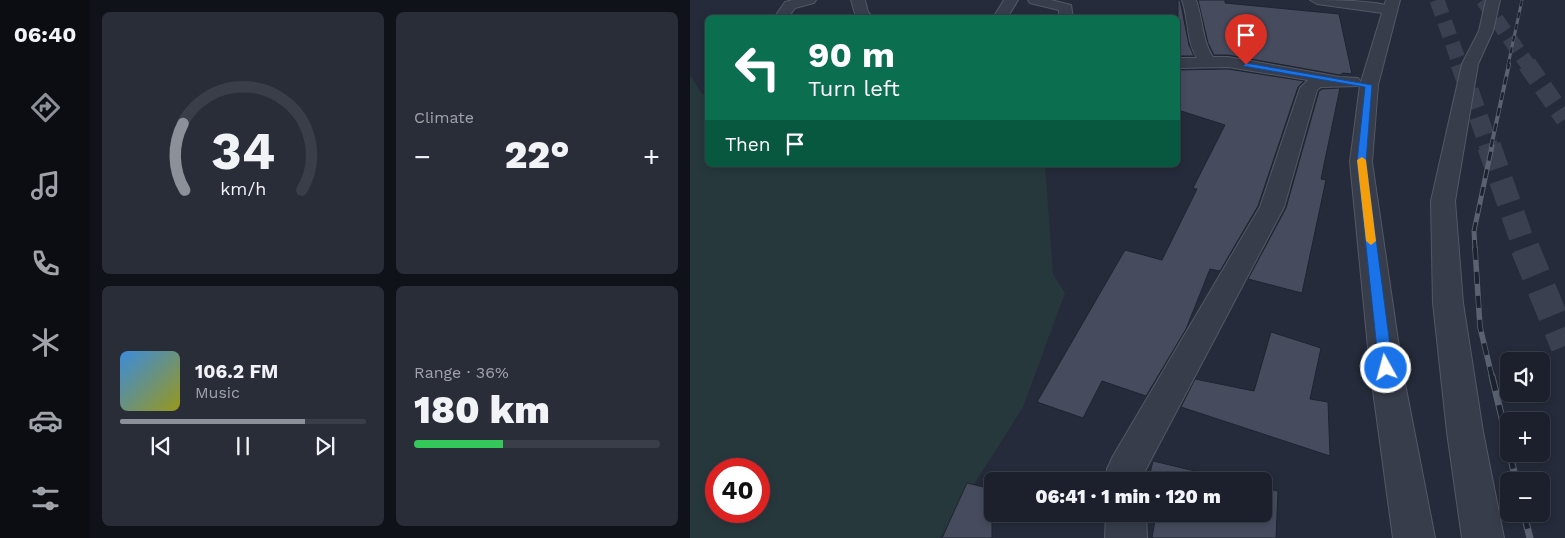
<!DOCTYPE html>
<meta charset="utf-8">
<style>
:root{--surface:#1c202c;--page:#292d38;--text:#f1f3f6;--muted:#a0a3a9;--line:#3a3e48;--accent:#8c9099}
body{margin:0;font-family:"Work Sans",sans-serif;background:var(--page);color:var(--text);height:100vh;display:flex;flex-direction:column;font-size:19px;white-space:nowrap}
*{box-sizing:border-box;margin:0}
p{font-size:16px;color:var(--muted)}
.icon{flex:none;width:28px;height:28px;fill:none;stroke:currentColor;stroke-width:2;stroke-linecap:round;stroke-linejoin:round}
.map{position:relative;flex:1;overflow:hidden}
.drawer{display:flex;flex-direction:column;gap:12px;padding:12px;background:#0f1218;width:600px}
.drawer>*{flex:none}
.top-card{position:absolute;left:15px;top:15px;width:475px;height:152px;border-radius:8px;box-shadow:0 2px 8px #0003,0 0 0 1px var(--line);background:#0b6e4f;color:#fff;overflow:hidden}
.controls{position:absolute;left:810px;top:352px;display:grid;gap:10px}
.controls a{display:grid;place-items:center;width:50px;height:50px;border-radius:8px;background:var(--surface);box-shadow:0 2px 8px #0003,0 0 0 1px var(--line);font-size:25px}
.speed{position:absolute;left:15px;top:458px;display:flex;gap:10px;font-size:25px;font-weight:700;text-align:center}
.speed>*{display:grid;place-content:center;width:65px;height:65px;border-radius:50%;background:var(--surface);box-shadow:0 2px 8px #0003,0 0 0 1px var(--line);line-height:1}
.speed .limit{border:8px solid #d22;background:#fff;color:#111}
.pin{position:absolute;display:grid;place-items:center;width:42px;height:42px;color:#fff;margin:-51px -21px;border-radius:50% 50% 50% 0;rotate:-45deg;box-shadow:0 0 5px #0007}
.pin .icon{rotate:45deg}
.me{position:absolute;width:55px;margin:-28px;rotate:353deg;stroke-linejoin:round;filter:drop-shadow(0 0 4px #0008)}
.turn{display:flex;align-items:center;gap:18px;height:105px;padding:0 20px;font-size:22px}
.turn .icon{width:65px;height:65px;stroke-width:2.5}
.turn b{display:block;font-size:35px;line-height:42px}
.then{display:flex;align-items:center;height:48px;padding:0 20px;background:#0003;gap:10px;font-size:19px}
.big{font-size:38px;font-weight:800;line-height:1.1}
.drawer .tile{flex:1;display:flex;flex-direction:column;justify-content:center;gap:8px;min-width:0;padding:0 18px;border-radius:8px;background:var(--page)}
.drawer .dial{align-items:center;gap:0}
.dial svg{height:130px;overflow:visible;fill:none;stroke:var(--line);stroke-width:7;stroke-linecap:round;text-anchor:middle}
.dial text{fill:var(--text);stroke:none}
.song{display:flex;align-items:center;gap:15px}
.cover{width:60px;height:60px;border-radius:8px;background:linear-gradient(135deg,hsl(210 70% 55%),hsl(60 70% 35%))}
.played{height:5px;border-radius:2px;background:linear-gradient(90deg,var(--accent) 75%,var(--line) 75%)}
.keys{display:flex;justify-content:space-around;direction:ltr}
.heat{display:flex;justify-content:space-between;align-items:center;font-size:28px;direction:ltr}
.charge{height:8px;border-radius:4px;background:linear-gradient(90deg,#34c759 36%,var(--line) 0)}
.drawer .tiles{flex:1;display:grid;gap:12px;grid-template-columns:repeat(2,1fr)}
.trip{position:absolute;left:294px;top:472px;width:288px;height:50px;border-radius:8px;background:var(--surface);box-shadow:0 2px 8px #0003,0 0 0 1px var(--line);font-weight:800;line-height:50px;text-align:center}
main{display:flex;flex:1;min-height:0}
.tabs{display:flex;flex-direction:column;width:90px;justify-content:space-around;align-items:center;background:#0b0d12;color:var(--muted)}
.tabs .icon{width:35px;height:35px}
.tabs .current{color:var(--accent)}
.tabs b{font-size:22px;color:var(--text)}
.map>svg:first-child{display:block}
.green{fill:#27383c;fill-rule:evenodd}
.building{fill:#464c5e;stroke:#1f2431}
.lines{fill:none;stroke-linecap:round;stroke-linejoin:round}
.trunk-tunnel-far3{stroke:#3a404f;stroke-width:15;stroke-dasharray:15 8;stroke-linecap:butt}
.trunk-tunnel-far2{stroke:#3a404f;stroke-width:19;stroke-dasharray:19 9;stroke-linecap:butt}
.trunk-tunnel-far1{stroke:#3a404f;stroke-width:24;stroke-dasharray:24 12;stroke-linecap:butt}
.trunk-tunnel{stroke:#3a404f;stroke-width:29;stroke-dasharray:29 15;stroke-linecap:butt}
.minor-casing{stroke:#535865;stroke-width:2}
.tertiary-casing{stroke:#535865;stroke-width:2}
.minor{fill:#383d4b;fill-rule:evenodd}
.tertiary{fill:#383d4b;fill-rule:evenodd}
.rail-far4-casing{stroke:#5a6171;stroke-width:3}
.rail-far3-casing{stroke:#5a6171;stroke-width:4}
.rail-far2-casing{stroke:#5a6171;stroke-width:5}
.rail-far1-casing{stroke:#5a6171;stroke-width:5.5}
.rail-casing{stroke:#5a6171;stroke-width:7}
.rail-far4{stroke:#1d222f;stroke-width:2;stroke-dasharray:6;stroke-linecap:butt}
.rail-far3{stroke:#1d222f;stroke-width:2.5;stroke-dasharray:8;stroke-linecap:butt}
.rail-far2{stroke:#1d222f;stroke-width:3;stroke-dasharray:9;stroke-linecap:butt}
.rail-far1{stroke:#1d222f;stroke-width:4;stroke-dasharray:12;stroke-linecap:butt}
.rail{stroke:#1d222f;stroke-width:5;stroke-dasharray:15;stroke-linecap:butt}
.route{fill:#1a73e8;stroke:#114b97}
.slow{fill:#f59e0b}
</style>
<main>
<nav class="tabs">
<b>06:40</b>
<svg class="icon current" aria-label="directions" viewBox="0 0 24 24"><path d="M12 3l9 9-9 9-9-9zM9 14v-3h6M13 9l2 2-2 2"/></svg>
<svg class="icon" aria-label="music" viewBox="0 0 24 24"><path d="M9 18V5l10-2v13"/><circle cx="6" cy="18" r="3"/><circle cx="16" cy="16" r="3"/></svg>
<svg class="icon" aria-label="phone" viewBox="0 0 24 24"><path d="M5 4h4l2 5-3 2q2 4 5 5l2-3 5 2v4C11 20 4 13 5 4z"/></svg>
<svg class="icon" aria-label="climate" viewBox="0 0 24 24"><path d="M12 3v18M4 7l16 10M4 17L20 7"/></svg>
<svg class="icon" aria-label="car" viewBox="0 0 24 24"><path d="M5 17H2v-5l4-1 3-4h7l3 4 3 1v5h-3M9 17h6M6 11h13"/><circle cx="7" cy="17" r="2"/><circle cx="17" cy="17" r="2"/></svg>
<svg class="icon" aria-label="filters" viewBox="0 0 24 24"><path d="M4 7h16M4 17h16"/><circle cx="9" cy="7" r="2"/><circle cx="15" cy="17" r="2"/></svg>
</nav>
<section class="drawer">
<div class="tiles">
<div class="tile dial"><svg viewBox="0 0 100 80">
<path d="M14 69A42 42 0 1 1 86 69"/>
<path d="M14 69A42 42 0 0 1 13 28" stroke="#8c9099"/>
<text x="50" y="56" font-size="32" font-weight="700">34</text>
<text x="50" y="72" font-size="11">km/h</text>
</svg></div>
<div class="tile"><p>Climate</p>
<div class="heat"><a>−</a><b class="big">22°</b><a>+</a></div>
</div>
<div class="tile">
<div class="song"><i class="cover"></i><div><b>106.2 FM</b><p>Music</p></div></div>
<div class="played"></div>
<div class="keys"><svg class="icon" aria-label="previous" viewBox="0 0 24 24"><path d="M18 5L8 12l10 7zM5 5v14"/></svg><svg class="icon" aria-label="pause" viewBox="0 0 24 24"><path d="M8 5v14M16 5v14"/></svg><svg class="icon" aria-label="next" viewBox="0 0 24 24"><path d="M6 5l10 7-10 7zM19 5v14"/></svg></div>
</div>
<div class="tile"><p>Range · 36%</p><b class="big">180 km</b><div class="charge"></div></div>
</div>
</section>
<div class="map">
<svg width="875" height="538" viewBox="0 0 875 538">
<rect width="100%" height="100%" fill="#252b3a"/>
<!-- green -->
<path class="green" d="M0,75L12,94L17,95L18,165H355L363,274L375,293L333,407L250,538H0ZM26,469H69V511H26Z"/>
<!-- building -->
<g class="building">
<polygon points="488,0 490,0 499,45 504,56 488,56"/>
<polygon points="508,0 535,0 535,3 649,14 662,74 653,73 650,75 538,55 524,55 518,43"/>
<polygon points="538,69 614,81 608,87 568,206 530,271 520,269 496,329 456,396 412,381 393,418 347,402 435,250 472,260 507,189 503,188 535,125 488,110 488,70"/>
<polygon points="650,88 631,179 636,180 612,293 558,279 596,208 629,91 632,89"/>
<polygon points="581,332 631,348 620,399 638,402 640,456 491,407 505,379 564,391"/>
<polygon points="463,461 547,481 458,481"/>
<polygon points="277,483 302,489 302,538 252,538"/>
<polygon points="572,487 588,491 586,538 462,538 465,520 458,519 458,514 572,514"/>
</g>
<g class="lines">
<!-- trunk-tunnel-far3 -->
<g class="trunk-tunnel-far3">
<polyline points="747,0 770,65"/>
<polyline points="793,0 838,65"/>
</g>
<!-- trunk-tunnel-far2 -->
<g class="trunk-tunnel-far2">
<polyline points="770,64 799,147"/>
<polyline points="837,64 875,119"/>
</g>
<!-- trunk-tunnel-far1 -->
<polyline class="trunk-tunnel-far1" points="799,146 835,249"/>
<!-- trunk-tunnel -->
<polyline class="trunk-tunnel" points="835,248 875,346"/>
<defs>
<g id="minor">
<polygon points="103,0 126,0 124,3 105,8 100,15 102,18 88,18 86,15 95,2"/>
<polygon points="161,0 175,0 178,12 184,18 166,17"/>
<polygon points="314,0 328,0 317,18 303,18"/>
<polygon points="338,0 361,0 381,5 383,18 369,18 369,10 340,3"/>
<path d="M492,0H506C513,19 512,41 523,57H538L650,77L668,78L671,82L668,86L631,87L627,90L594,207L455,471V481H417V469L423,456L570,207L610,88L618,80L538,67L488,68V58H507C496,41 499,19 492,0Z"/>
<path d="M620,0C636,0 699,0 707,10L700,14L627,4Z"/>
<polygon points="796,0 810,0 803,31 788,64 765,201 773,303 793,432 814,538 772,538 757,432 743,303 741,201 772,64 789,31"/>
<polygon points="416,514 456,514 457,538 415,538"/>
</g>
<polygon id="tertiary" points="696,0 710,0 688,85 682,162 712,368 745,538 703,538 680,368 660,162 670,85"/>
</defs>
<!-- minor casing -->
<use href="#minor" class="minor-casing"/>
<!-- tertiary casing -->
<use href="#tertiary" class="tertiary-casing"/>
<!-- minor -->
<use href="#minor" class="minor"/>
<!-- tertiary -->
<use href="#tertiary" class="tertiary"/>
<defs>
<polyline id="rail-far4" points="818,65 832,0"/>
<polyline id="rail-far3" points="801,147 819,64"/>
<polyline id="rail-far2" points="785,249 784,231 802,146"/>
<polyline id="rail-far1" points="785,248 790,327 802,377"/>
<g id="rail">
<polyline points="802,376 819,448"/>
<polyline points="820,454 826,481"/>
<polyline points="834,514 840,538"/>
</g>
</defs>
<!-- rail-far4 casing -->
<use href="#rail-far4" class="rail-far4-casing"/>
<!-- rail-far3 casing -->
<use href="#rail-far3" class="rail-far3-casing"/>
<!-- rail-far2 casing -->
<use href="#rail-far2" class="rail-far2-casing"/>
<!-- rail-far1 casing -->
<use href="#rail-far1" class="rail-far1-casing"/>
<!-- rail casing -->
<use href="#rail" class="rail-casing"/>
<!-- rail-far4 -->
<use href="#rail-far4" class="rail-far4"/>
<!-- rail-far3 -->
<use href="#rail-far3" class="rail-far3"/>
<!-- rail-far2 -->
<use href="#rail-far2" class="rail-far2"/>
<!-- rail-far1 -->
<use href="#rail-far1" class="rail-far1"/>
<!-- rail -->
<use href="#rail" class="rail"/>
</g>
<!-- route -->
<polygon class="route" points="556,63 682,85 676,162 703,368 701,372 691,372 689,368 667,162 675,87 553,66"/>
<!-- slow -->
<polygon class="slow" points="672,157 676,160 686,241 681,245 676,241 667,160"/>
</svg>
<div class="controls">
<a><svg class="icon" aria-label="sound" viewBox="0 0 24 24"><path d="M4 9h4l5-4v14l-5-4H4zM17 9q2 3 0 6"/></svg></a>
<a>+</a>
<a>−</a>
</div>
<div class="speed"><div class="limit">40</div></div>
<div class="pin" style="left:556px;top:65px;background:#d93025"><svg class="icon" aria-label="arrive" viewBox="0 0 24 24"><path d="M6 21V4h12l-3 4 3 4H6"/></svg></div>
<svg class="me" style="left:696px;top:368px" viewBox="-20 -20 40 40"><circle r="17" fill="#1a73e8" stroke="#fff" stroke-width="3"/><path d="M0-11L8 9 0 5-8 9z" fill="#fff"/></svg>
<div class="trip">06:41 · 1 min · 120 m</div>
<div class="top-card">
<div class="turn"><svg class="icon" aria-label="left" viewBox="0 0 24 24"><path d="M17 20v-9H6M10 6l-5 5 5 5"/></svg><div><b>90 m</b>Turn left</div></div>
<div class="then">Then<svg class="icon" aria-label="arrive" viewBox="0 0 24 24"><path d="M6 21V4h12l-3 4 3 4H6"/></svg></div>
</div>
</div>
</main>
